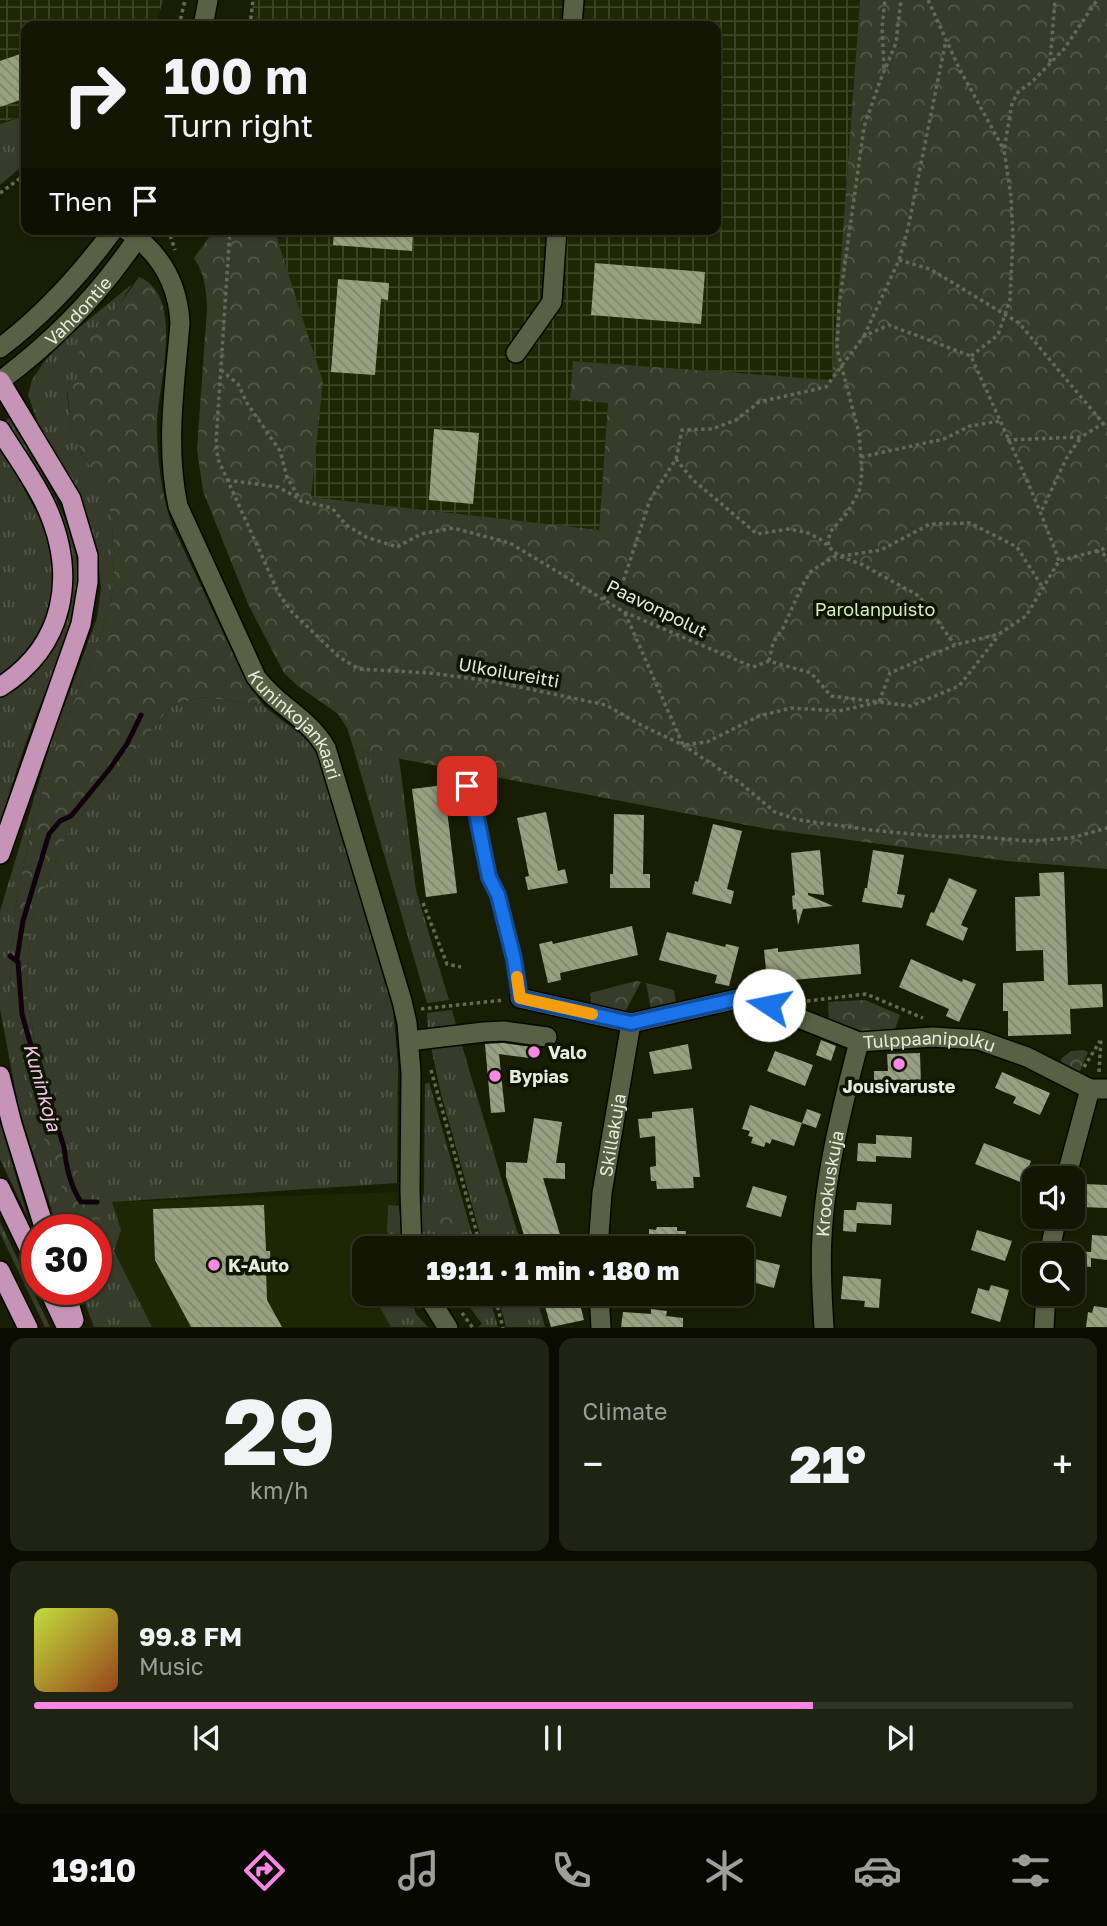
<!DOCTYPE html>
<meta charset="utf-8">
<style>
:root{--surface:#121603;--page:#1f2312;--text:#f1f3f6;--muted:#9c9f9a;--line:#313525;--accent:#fa87e6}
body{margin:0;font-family:"Golos Text",sans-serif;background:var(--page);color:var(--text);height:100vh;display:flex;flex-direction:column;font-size:26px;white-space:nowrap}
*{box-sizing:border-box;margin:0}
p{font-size:23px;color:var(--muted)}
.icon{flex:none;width:38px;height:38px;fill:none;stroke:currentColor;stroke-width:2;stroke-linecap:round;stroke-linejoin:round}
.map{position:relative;height:1328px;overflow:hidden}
.drawer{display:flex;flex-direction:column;gap:10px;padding:10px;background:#0a0c02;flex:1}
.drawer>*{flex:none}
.hud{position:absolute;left:21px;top:21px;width:700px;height:214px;border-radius:14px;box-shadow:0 2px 5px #0004,0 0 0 2px var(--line);background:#121603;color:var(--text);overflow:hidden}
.tools{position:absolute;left:1022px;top:1166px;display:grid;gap:14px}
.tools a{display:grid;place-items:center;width:63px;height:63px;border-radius:14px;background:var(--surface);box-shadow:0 2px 5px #0004,0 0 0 2px var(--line);font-size:35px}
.speed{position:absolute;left:21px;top:1214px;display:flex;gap:14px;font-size:35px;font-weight:700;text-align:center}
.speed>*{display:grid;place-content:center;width:91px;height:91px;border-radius:50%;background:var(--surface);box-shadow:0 2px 5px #0004,0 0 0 2px var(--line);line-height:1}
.speed .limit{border:10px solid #d22;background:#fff;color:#111}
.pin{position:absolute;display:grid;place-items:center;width:60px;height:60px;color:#fff;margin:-30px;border-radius:14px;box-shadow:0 4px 10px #0006}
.me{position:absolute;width:77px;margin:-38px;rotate:281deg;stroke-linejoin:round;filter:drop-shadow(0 0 5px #0008)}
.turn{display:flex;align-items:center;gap:24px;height:147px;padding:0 28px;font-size:32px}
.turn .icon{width:91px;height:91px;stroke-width:2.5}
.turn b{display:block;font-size:49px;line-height:60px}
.then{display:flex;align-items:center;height:66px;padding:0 28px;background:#0003;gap:14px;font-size:26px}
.big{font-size:52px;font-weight:800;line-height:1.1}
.drawer .card{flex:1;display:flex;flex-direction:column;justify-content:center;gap:10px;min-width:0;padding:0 24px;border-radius:14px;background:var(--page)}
.drawer .dial{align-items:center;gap:0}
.dial b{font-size:91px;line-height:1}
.song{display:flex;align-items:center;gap:21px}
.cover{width:84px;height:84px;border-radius:10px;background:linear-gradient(135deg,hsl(70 70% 55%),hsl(20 70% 35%))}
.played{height:7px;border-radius:4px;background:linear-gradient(90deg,var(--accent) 75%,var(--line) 75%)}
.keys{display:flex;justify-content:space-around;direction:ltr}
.heat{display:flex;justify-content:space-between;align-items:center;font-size:38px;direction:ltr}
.drawer .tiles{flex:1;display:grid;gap:10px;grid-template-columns:1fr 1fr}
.card:last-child{grid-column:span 2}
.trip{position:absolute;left:352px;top:1236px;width:402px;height:70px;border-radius:14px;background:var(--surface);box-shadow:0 2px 5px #0004,0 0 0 2px var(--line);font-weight:800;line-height:70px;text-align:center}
.menu{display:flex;height:112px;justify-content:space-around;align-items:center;background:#070901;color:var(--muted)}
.menu .icon{width:49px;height:49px}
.menu .on{color:var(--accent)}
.menu b{font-size:32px;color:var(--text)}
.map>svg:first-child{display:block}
.built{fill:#1e2603}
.industrial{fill:url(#industrial-grid)}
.grass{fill:url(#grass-tufts)}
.forest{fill:url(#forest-crowns)}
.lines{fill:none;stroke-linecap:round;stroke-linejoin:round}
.stream{stroke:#11020e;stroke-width:5}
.building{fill:url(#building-back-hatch)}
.service-casing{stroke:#040800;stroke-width:12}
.minor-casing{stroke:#040800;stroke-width:22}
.tertiary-casing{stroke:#040800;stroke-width:22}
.trunk-casing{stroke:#040800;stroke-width:22}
.path{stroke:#646a54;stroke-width:3.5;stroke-dasharray:3.5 3.5;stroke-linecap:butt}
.service{stroke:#586143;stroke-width:10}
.minor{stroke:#586143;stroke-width:19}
.tertiary{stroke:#586143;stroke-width:19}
.trunk{stroke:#c594b6;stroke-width:19}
.route-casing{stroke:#114b97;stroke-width:18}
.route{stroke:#1a73e8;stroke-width:12}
.slow{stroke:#f59e0b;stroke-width:12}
.poi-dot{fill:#fa87e6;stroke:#0f1500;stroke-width:2.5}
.labels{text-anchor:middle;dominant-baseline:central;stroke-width:7;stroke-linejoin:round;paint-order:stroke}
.street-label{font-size:18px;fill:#e6ecdb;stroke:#0f1500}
.park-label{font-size:18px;fill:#dbebb7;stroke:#0f1500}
.poi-label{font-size:18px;font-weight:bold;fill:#e6ecdb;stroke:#0f1500;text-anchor:start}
.water-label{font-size:19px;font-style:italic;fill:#f7c7ec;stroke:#0f1500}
</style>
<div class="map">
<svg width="1107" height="1328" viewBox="0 0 1107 1328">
<defs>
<pattern id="industrial-grid" width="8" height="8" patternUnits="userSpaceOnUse" patternTransform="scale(1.75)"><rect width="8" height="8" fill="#1e2603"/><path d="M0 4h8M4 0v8" fill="none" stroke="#3f4627"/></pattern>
<pattern id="grass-tufts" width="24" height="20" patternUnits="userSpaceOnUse" patternTransform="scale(1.75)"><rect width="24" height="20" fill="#363c29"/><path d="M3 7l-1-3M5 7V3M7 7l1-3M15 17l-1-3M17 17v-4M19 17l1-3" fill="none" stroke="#535847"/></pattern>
<pattern id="forest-crowns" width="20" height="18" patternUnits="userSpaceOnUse" patternTransform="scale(1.75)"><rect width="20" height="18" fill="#363c29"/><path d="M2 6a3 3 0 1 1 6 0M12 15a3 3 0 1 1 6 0" fill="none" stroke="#535847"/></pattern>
<pattern id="building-back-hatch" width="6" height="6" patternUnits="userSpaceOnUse" patternTransform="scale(1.75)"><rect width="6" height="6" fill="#98a282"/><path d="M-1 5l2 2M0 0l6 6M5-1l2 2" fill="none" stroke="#7f876f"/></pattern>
</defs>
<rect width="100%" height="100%" fill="#181e04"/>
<!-- built -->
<polygon class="built" points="397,1192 397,1248 364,1248 364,1293 396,1293 398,1327 152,1327 114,1251 121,1230 111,1202"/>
<!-- industrial -->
<g class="industrial">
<polygon points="0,0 163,0 156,26 26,26 26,115 0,123"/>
<polygon points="253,0 860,0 832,380 573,361 608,403 599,530 311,497 323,382 274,229 716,229 716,26 251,26"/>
</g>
<!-- grass -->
<g class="grass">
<polygon points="26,115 26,163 0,185 0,124"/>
<polygon points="132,284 119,305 84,343 76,383 67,393 71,428 78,439 80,451 100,482 114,519 112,523 114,580 111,603 95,652 55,746 31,832 14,913 10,988 74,1221 86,1230 58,1230 19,1109 0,1009 0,911 52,739 97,618 101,588 97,550 82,506 42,434 28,395 32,380 44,362 64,340"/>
<path d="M9,418C34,461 65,504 75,552C87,608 51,675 32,726C20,758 10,791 0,823V697L28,676L45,659L66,620L73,587L69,553L3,423Z"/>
<path d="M0,450C12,465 19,479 28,496C35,510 44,524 49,539C67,591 41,645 0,676Z"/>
<polygon points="203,697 264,706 310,742 316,751 393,1009 398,1063 397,1183 112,1202 121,1230 114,1251 152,1327 94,1327 80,1290 96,1290 96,1238 113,1250 46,1104 26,992 30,922 69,830 172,705"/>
<polygon points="354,750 399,758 416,890 449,1000 427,1003"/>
<polygon points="452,1010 458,1032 428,1033 427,1013"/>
<polygon points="460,1039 522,1248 484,1248 440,1090 431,1047"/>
<polygon points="429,1082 476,1248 423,1248 423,1246 419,1219 424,1192 425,1084"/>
<polygon points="0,1122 28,1218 0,1159"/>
<polygon points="388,1205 399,1206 403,1248 391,1248 387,1229"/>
<polygon points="0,1222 50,1327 45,1327 0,1233"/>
<polygon points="385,1293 409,1293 416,1314 428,1327 391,1327 375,1298"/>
<polygon points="488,1293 498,1327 478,1327 482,1324 466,1302"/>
<polygon points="497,1293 535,1293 545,1327 506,1327"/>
</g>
<!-- forest -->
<g class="forest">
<path d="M860,0H1107V869L1007,861L768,829L354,750L347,728L338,714L298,686L284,673L248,604L203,491L197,449L207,308C206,289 205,275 194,258L215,229H274L323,382L311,497L599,530L608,403L570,400L573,361L832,380Z"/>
<path d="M139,277C186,296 158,385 157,423C157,457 161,493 172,525L245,679L264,706L203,697L172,705L69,830L30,922L26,992L45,1100L114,1251L96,1238V1230H86L74,1221L31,1103L10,988L14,913L31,832L55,746L95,652L111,603L114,580L112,523L113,519L100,482L80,451L78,439L71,428L67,386L76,382L79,368L76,358L84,343L119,305Z"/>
<polygon points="636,981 641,982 625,1012 592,1006 590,993"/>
<polygon points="646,983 674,990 676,1004 651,1010"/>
<polygon points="865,1000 900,1015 894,1032 862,1034 829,1021 828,1002"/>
<polygon points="1083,1050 1088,1052 1080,1071 1073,1071 1061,1065 1061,1059 1071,1051"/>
<path d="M443,1188L453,1190L455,1195L466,1241L459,1246L443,1248C434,1232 439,1205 443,1188Z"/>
</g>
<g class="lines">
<!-- stream -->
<g class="stream">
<path d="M10,956L18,962L22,1014L29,1039L64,1147C66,1166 70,1186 81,1202H97"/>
<polyline points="17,958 23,921 49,834 60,821 71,816 108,771 127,744 141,715"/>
</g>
</g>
<!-- building -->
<g class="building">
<polygon points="26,52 26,98 0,107 0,61"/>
<polygon points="334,229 413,229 412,251 333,245"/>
<polygon points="595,263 705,272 701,324 591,315"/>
<polygon points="338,279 389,283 388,300 381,299 375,375 331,372"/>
<polygon points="434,429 479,433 473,504 429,500"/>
<polygon points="444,785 457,893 426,897 412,789"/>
<polygon points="546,812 558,871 565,869 568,883 528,890 525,877 529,876 517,818"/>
<polygon points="614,814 644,815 643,874 650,874 650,888 610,888 610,874 613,874"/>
<polygon points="713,824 742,831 727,889 734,891 731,904 692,894 695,881 698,882"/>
<polygon points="820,850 824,895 808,893 808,895 833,906 803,909 798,925 796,909 793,910 792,896 795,895 791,853"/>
<polygon points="873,850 904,855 897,894 905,895 902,908 862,902 865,888 867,888"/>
<polygon points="1064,872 1068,985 1102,984 1103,1007 1070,1009 1071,1034 1008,1036 1008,1011 1003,1011 1003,983 1044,981 1043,950 1016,951 1015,897 1040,896 1039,873"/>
<polygon points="949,878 977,890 961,925 968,928 963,941 926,925 931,912 934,913"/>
<polygon points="632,926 638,955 560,973 561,980 548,983 539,944 552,941 553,944"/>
<polygon points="667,932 725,947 726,944 739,947 729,986 715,983 717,975 659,960"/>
<polygon points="859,944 861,974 781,981 782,989 768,990 764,950 778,948 778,952"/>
<polygon points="911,959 962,982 963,979 976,984 959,1022 946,1016 949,1009 899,987"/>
<polygon points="821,1040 836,1046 831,1061 816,1055"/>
<polygon points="503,1043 538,1048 537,1059 499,1054 505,1112 491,1113 485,1044"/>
<polygon points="688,1044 692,1069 654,1074 649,1052"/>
<polygon points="775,1051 813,1065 805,1086 767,1071"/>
<polygon points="920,1053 921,1085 874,1086 874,1071 888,1071 887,1054"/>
<polygon points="1002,1072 1050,1093 1040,1115 1013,1103 1016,1097 995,1088"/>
<polygon points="750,1105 802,1123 794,1146 772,1139 770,1144 766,1142 764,1147 751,1143 753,1137 748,1136 750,1131 742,1129"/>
<polygon points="693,1108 700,1177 693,1177 694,1188 657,1189 656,1181 651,1181 650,1167 656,1166 655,1136 640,1138 638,1119 652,1118 652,1112"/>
<polygon points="807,1109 821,1114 816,1128 802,1123"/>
<polygon points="534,1118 562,1122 556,1163 565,1163 565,1179 543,1178 564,1248 528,1248 506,1177 506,1162 527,1163"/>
<polygon points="876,1135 912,1137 911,1158 876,1156 876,1162 857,1161 858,1143 876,1144"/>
<polygon points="984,1143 1031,1161 1023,1183 975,1164"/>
<polygon points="1084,1184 1107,1185 1107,1208 1082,1207"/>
<polygon points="753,1186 787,1196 781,1217 746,1207"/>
<polygon points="857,1202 892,1204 891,1225 857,1223 856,1232 843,1231 844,1210 856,1210"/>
<polygon points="264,1205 266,1251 270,1251 271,1269 266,1270 267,1300 282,1327 191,1327 155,1260 153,1209"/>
<polygon points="657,1227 677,1227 677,1231 686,1231 685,1248 649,1248 649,1229 656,1230"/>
<polygon points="977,1230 1012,1241 1005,1261 971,1250"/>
<polygon points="1092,1235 1107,1236 1107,1260 1091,1258 1091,1267 1073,1266 1073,1251 1091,1252"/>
<polygon points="746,1257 780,1265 774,1288 742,1279"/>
<polygon points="843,1276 881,1279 879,1308 864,1307 865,1301 841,1299"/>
<polygon points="991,1285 1009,1290 1000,1322 971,1313 978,1288 989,1291"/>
<polygon points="541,1293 577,1293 584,1320 551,1327"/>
<polygon points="1094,1306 1107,1308 1107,1327 1086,1327 1088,1312 1092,1313"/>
<polygon points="651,1309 667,1311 666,1316 683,1318 683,1327 621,1327 623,1312 651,1314"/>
</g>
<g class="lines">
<defs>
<polyline id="service" points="467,786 476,813 489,877 498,895 514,959 520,998"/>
<g id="minor">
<polyline points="572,26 574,0"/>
<polyline points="516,353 552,302 557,229"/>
<path id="s1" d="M520,998L631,1023L746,997L859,1042L933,1037L979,1040L1027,1057L1090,1089H1107"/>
<polyline points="409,1041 484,1032 504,1031 547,1037"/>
<polyline points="1066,1178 1090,1089"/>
<path id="s2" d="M598,1248L602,1193L631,1023"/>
<polyline points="1049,1255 1057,1216"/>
<polyline points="599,1293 601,1328"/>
<path id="s3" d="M824,1328C822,1297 820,1267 822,1237C825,1174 843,1103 859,1042"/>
<polyline points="1044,1328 1046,1293"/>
</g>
<g id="tertiary">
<polyline points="203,26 208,0"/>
<path id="s4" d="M125,229C159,251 178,283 180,323C175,384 165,445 178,506L256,677C278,707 307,716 326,748L402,1001L407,1023L411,1073L410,1191L412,1248"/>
<path d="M0,348C45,314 81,274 114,229"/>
<path id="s5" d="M0,381C46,347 87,307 121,261C128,251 137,241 142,229"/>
<polyline points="426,1293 448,1328"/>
</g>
<g id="trunk">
<polyline points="0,381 71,499 88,556 88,582 81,624 0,854"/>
<path d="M0,430C16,456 35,481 47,508C77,576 65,646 0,687"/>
<polyline points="0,1076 12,1124 45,1230"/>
<polyline points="0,1188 37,1265"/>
<polyline points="0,1271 28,1328"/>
<polyline points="49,1290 67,1328"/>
<polyline points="65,1290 74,1320"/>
</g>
</defs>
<!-- service casing -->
<use href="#service" class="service-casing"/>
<!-- minor casing -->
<use href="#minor" class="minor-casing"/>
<!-- tertiary casing -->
<use href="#tertiary" class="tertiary-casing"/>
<!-- trunk casing -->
<use href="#trunk" class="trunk-casing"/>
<!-- path -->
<g class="path">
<polyline points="928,0 959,68 1003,148"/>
<polyline points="179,26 185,0"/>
<polyline points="250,26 253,0"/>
<polyline points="1050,62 1055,0"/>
<polyline points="884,68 882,27 885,0"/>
<polyline points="0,193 26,174"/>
<polyline points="168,229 175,250"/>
<polyline points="230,229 216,443 218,459 279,594 292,612 339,657 359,669 430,673 491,681 606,705 641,725 683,745 739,782 775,812 799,820 871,830 942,837 969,836 1029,841 1071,838 1107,828"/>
<polyline points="899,260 930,269 1019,323 1107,428"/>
<polyline points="864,336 899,260 908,228 946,40"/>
<polyline points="971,356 998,335 1010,300 1013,236 1011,197 1004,150 1012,103 1019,91 1032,82 1064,49 1097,0"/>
<polyline points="221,370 238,384 247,403 280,451 287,477 301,501 332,508 346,525 366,537 397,547 421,534 453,528 510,543 624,612 753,667 769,661 811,673 831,696 879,702 890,673 955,645 999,634 1026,616 1059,561 1107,548"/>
<polyline points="1007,440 1081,437 1107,421"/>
<polyline points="861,457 944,439 970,426 1000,421"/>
<polyline points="676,459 692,479 757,534 788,529 806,532 820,539 839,556 863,565 919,596 955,645"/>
<polyline points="227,480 278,487 300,499"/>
<polyline points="1042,510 1067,457 1081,437"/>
<polyline points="828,545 830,532 847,513 859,492 862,473 859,433 837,349 839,306 864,127 880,81 896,43 901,0"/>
<polyline points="1096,551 1107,556"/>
<polyline points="841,556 881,550 930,524 970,523 1017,547 1043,588"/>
<path d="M603,599L623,582L650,500L676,459L682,430L712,429L736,420L759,402L826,387L864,336L889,325L971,356C1001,424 1034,491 1059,561"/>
<polyline points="625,613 683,745 707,742 759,716 791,708 839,711 879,702 911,706 959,686 999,635"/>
<polyline points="769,661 773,643 783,628 802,586 811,571 837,555"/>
<polyline points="423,903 447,964 461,967"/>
<polyline points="807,1001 866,994 923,1018"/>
<polyline points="421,1009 504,1000"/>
<polyline points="1084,1067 1100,1041"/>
<polyline points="431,1070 481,1248"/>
<polyline points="1099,1072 1101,1039"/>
<polyline points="494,1293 503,1328"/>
<polyline points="456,1305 479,1293"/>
<polyline points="462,1313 473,1328"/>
</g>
<!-- service -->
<use href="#service" class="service"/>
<!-- minor -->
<use href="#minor" class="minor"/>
<!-- tertiary -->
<use href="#tertiary" class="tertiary"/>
<!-- trunk -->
<use href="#trunk" class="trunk"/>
</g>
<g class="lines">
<defs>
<polyline id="route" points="467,786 476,813 489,877 498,895 514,959 520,998 631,1023 746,997 769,1005"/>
</defs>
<!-- route casing -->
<use href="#route" class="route-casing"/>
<!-- route -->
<use href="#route" class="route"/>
<!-- slow -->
<polyline class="slow" points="517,977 520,998 592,1014"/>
</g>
<!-- markers -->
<g class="poi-dot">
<circle cx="534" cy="1052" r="7"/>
<circle cx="899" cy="1064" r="7"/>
<circle cx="495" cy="1076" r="7"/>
<circle cx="214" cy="1265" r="7"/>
</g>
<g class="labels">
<!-- street labels -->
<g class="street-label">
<text stroke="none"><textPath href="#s5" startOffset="105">Vahdontie</textPath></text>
<text transform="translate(657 608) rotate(26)">Paavonpolut</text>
<text transform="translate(509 672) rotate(10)">Ulkoilureitti</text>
<text stroke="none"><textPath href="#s4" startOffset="548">Kuninkojankaari</textPath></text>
<text stroke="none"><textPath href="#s1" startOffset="424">Tulppaanipolku</textPath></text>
<text stroke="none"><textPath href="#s2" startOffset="114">Skillakuja</textPath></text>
<text stroke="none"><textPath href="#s3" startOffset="145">Krookuskuja</textPath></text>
</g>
<!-- park labels -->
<g class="park-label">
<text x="875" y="609">Parolanpuisto</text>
</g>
<!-- poi labels -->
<g class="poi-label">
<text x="548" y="1052">Valo</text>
<text x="509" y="1076">Bypias</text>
<text x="899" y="1086" text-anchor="middle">Jousivaruste</text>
<text x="228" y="1265">K-Auto</text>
</g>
<!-- water labels -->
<g class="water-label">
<text transform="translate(43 1087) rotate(74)">Kuninkoja</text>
</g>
</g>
</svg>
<div class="tools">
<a><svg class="icon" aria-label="sound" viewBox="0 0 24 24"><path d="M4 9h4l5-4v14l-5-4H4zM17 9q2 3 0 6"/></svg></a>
<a><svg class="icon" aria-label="search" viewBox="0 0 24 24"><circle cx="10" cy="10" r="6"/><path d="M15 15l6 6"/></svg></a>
</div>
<div class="speed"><div class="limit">30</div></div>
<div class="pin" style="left:467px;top:786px;background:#d93025"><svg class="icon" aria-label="arrive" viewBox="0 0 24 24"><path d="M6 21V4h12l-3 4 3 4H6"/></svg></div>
<svg class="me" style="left:769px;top:1005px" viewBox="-20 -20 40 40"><circle r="19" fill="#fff"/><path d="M0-13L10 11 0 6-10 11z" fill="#1a73e8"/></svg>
<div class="trip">19:11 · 1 min · 180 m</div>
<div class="hud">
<div class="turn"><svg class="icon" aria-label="right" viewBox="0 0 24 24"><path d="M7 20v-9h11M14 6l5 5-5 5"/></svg><div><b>100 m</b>Turn right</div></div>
<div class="then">Then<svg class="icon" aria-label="arrive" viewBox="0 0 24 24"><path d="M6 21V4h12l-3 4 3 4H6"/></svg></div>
</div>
</div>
<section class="drawer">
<div class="tiles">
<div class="card dial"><b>29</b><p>km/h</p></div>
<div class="card"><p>Climate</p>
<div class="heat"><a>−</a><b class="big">21°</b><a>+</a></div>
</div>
<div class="card">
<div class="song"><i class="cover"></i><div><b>99.8 FM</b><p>Music</p></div></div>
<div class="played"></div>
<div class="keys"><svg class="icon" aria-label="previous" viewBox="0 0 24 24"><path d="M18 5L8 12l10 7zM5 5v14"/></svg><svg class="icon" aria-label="pause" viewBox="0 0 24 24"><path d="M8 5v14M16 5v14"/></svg><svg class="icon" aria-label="next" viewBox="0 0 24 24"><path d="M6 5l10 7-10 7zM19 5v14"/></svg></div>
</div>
</div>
</section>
<nav class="menu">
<b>19:10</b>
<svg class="icon on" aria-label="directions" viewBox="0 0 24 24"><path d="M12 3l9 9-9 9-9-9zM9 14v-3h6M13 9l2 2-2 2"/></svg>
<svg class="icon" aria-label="music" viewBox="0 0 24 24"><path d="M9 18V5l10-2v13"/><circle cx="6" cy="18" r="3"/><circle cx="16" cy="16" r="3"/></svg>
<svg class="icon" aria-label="phone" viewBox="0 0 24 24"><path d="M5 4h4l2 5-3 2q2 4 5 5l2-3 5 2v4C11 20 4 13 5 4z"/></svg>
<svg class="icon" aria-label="climate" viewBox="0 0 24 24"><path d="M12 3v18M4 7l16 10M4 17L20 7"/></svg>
<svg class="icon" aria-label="car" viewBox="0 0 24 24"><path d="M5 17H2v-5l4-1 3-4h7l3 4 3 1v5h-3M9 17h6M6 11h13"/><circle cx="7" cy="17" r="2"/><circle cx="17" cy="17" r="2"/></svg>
<svg class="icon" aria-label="filters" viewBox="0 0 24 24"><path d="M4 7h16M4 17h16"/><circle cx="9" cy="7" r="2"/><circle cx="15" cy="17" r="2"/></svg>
</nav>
